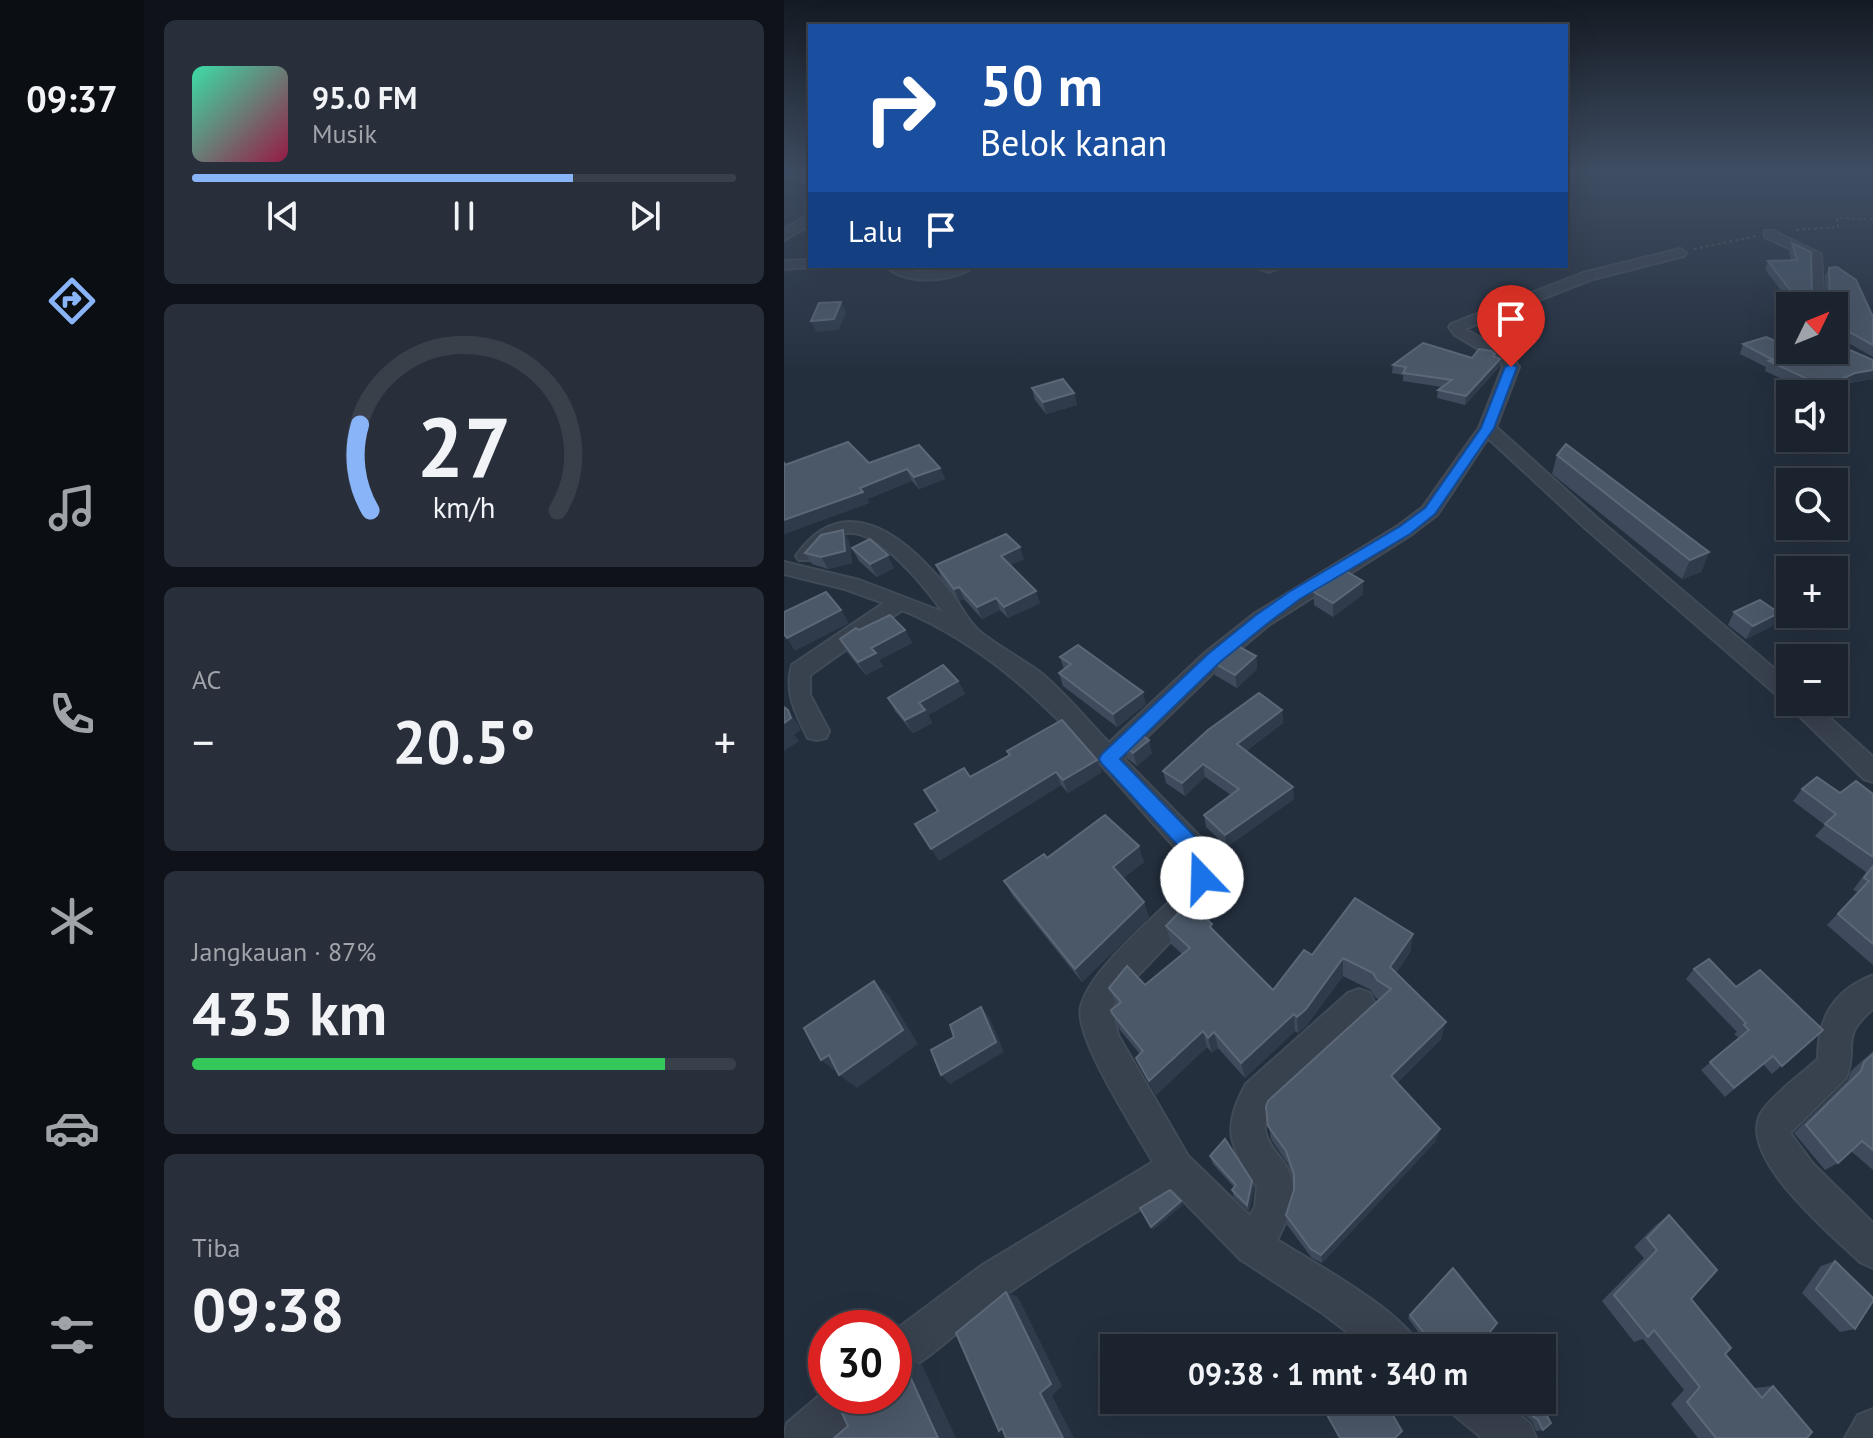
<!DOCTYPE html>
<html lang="id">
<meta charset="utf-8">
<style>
:root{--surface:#1b232e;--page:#282f3a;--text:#f1f3f6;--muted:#a0a4aa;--line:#39404a;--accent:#8ab4f8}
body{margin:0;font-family:"PT Sans",sans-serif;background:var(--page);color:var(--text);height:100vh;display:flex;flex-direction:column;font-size:30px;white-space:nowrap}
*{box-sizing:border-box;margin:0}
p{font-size:26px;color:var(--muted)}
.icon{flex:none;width:44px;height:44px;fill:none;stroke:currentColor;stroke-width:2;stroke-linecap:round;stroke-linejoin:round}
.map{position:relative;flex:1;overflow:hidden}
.drawer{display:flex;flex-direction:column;gap:20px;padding:20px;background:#0f1319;width:640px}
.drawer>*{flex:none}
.banner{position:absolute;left:24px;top:24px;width:760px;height:244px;border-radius:0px;box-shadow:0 8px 32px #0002,0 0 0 2px var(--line);background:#1a4fa0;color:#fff;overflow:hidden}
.needle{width:52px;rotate:47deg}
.buttons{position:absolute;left:992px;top:292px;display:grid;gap:16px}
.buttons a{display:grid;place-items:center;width:72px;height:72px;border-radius:0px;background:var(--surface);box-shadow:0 8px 32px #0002,0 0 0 2px var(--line);font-size:40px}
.speed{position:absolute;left:24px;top:1310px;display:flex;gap:16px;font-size:40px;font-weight:700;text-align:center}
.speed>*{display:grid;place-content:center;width:104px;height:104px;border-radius:50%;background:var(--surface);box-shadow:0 8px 32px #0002,0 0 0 2px var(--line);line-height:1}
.speed .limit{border:12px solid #d22;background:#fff;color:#111}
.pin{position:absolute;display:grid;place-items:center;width:68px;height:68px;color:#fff;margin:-82px -34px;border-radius:50% 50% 50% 0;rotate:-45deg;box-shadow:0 0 8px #0007}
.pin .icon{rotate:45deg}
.me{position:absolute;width:88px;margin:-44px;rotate:339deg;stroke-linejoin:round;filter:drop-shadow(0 0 6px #0008)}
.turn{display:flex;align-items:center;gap:28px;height:168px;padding:0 40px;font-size:36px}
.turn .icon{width:104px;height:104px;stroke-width:2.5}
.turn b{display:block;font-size:56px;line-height:68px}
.then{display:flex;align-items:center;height:76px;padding:0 40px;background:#0003;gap:16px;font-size:30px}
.big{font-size:60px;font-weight:700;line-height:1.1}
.drawer .widget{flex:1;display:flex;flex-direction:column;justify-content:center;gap:12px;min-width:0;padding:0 28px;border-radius:12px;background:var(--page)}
.drawer .dial{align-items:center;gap:0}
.dial svg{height:208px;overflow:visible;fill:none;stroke:var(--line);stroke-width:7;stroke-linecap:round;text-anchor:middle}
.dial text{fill:var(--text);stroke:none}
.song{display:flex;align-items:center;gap:24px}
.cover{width:96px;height:96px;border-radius:12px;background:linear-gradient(135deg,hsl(160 70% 55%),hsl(340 70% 35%))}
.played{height:8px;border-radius:4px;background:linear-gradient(90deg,var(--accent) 70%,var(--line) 70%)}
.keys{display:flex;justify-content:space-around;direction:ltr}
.heat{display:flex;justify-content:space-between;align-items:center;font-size:44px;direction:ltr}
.charge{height:12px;border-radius:6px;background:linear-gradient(90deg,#34c759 87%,var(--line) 0)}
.trip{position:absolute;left:316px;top:1334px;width:456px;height:80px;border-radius:0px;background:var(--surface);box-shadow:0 8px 32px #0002,0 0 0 2px var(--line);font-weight:700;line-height:80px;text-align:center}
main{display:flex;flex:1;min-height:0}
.dock{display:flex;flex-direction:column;width:144px;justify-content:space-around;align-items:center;background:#0b0e12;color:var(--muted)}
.dock .icon{width:56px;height:56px}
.dock .current{color:var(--accent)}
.dock b{font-size:36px;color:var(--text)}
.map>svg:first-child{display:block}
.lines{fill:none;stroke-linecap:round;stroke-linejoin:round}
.minor-casing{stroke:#414a57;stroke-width:4}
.tertiary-casing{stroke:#414a57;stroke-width:4}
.path{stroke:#3f5557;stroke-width:2;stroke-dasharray:3 3;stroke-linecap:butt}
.minor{fill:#38414e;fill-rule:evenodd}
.tertiary{fill:#38414e;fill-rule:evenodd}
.wall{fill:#3f4b5c}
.shaded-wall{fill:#2f3b4b}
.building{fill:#4b5868;stroke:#5c6777;stroke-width:2}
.route{fill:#1a73e8;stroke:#114b97;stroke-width:2}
</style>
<main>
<nav class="dock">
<b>09:37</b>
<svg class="icon current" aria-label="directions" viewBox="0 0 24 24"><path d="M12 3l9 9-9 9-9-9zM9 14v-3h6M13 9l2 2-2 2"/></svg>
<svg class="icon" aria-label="music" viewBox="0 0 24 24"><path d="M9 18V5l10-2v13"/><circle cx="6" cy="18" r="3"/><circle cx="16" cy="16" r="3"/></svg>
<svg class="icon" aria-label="phone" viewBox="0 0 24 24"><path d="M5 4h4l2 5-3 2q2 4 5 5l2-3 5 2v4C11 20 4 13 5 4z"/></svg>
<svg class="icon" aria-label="climate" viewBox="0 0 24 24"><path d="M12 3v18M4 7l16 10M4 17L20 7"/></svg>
<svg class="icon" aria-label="car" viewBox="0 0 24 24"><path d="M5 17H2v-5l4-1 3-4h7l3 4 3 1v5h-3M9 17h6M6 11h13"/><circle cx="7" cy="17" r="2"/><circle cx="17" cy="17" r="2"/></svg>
<svg class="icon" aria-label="filters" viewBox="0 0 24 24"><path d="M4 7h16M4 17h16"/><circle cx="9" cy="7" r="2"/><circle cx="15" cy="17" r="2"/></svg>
</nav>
<section class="drawer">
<div class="widget">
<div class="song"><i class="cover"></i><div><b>95.0 FM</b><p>Musik</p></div></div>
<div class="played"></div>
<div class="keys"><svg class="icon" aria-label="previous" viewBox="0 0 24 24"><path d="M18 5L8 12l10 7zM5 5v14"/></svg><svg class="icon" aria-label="pause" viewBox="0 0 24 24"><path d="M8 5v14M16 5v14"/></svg><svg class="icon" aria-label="next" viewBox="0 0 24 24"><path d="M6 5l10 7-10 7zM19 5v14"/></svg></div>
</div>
<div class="widget dial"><svg viewBox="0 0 100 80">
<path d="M14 69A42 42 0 1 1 86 69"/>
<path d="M14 69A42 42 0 0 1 10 36" stroke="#8ab4f8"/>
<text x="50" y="56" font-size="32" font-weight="700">27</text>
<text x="50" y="72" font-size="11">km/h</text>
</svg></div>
<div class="widget"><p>AC</p>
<div class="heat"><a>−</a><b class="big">20.5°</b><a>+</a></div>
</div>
<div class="widget"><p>Jangkauan · 87%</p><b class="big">435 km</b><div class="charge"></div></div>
<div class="widget"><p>Tiba</p><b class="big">09:38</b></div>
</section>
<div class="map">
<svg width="1089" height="1438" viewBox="0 0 1089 1438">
<rect width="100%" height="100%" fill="#242f3e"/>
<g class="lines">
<defs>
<g id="minor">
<polygon points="0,173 26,175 26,181 0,176"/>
<polygon points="981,231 989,231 1037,254 1040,306 1026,306 1027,258 981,237"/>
<path d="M896,249L902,253L900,256L809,279L681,329L727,356L735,367L712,427L814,519L1006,682V702H1028L1089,757V782L1080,779L1001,702L800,527L704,438L653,515L628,534L486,624L438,664L340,759L420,841L432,878L423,903L333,997L328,1009L334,1035L404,1156L466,1216L471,1207L473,1187C446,1145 437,1131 462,1084L564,993L575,989L586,993L591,1004L586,1015L486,1108C467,1145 506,1153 509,1186C511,1205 501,1224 493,1240C528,1262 621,1312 636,1348H584L537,1312L456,1259L389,1190C327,1226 266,1263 208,1304C178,1326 142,1364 110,1377V1331L197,1266L369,1162C352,1131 290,1038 297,1007C305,970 373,915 401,887L404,878L398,855C313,763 237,659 118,610L26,675V695L45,731L42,738L33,740L24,738C12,715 0,691 8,665L100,603L61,589L0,574V562L75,580L159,612C142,588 95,529 63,533C47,534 38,550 29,560H15L12,556C63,483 128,543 167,593C176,604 182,618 192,628C203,640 240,660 257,673C281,693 303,720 325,743L422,652L470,614L614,526L639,507L695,428L719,367L716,362L671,335L665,327L667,324L799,273Z"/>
<polygon points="26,260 26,266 30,267 0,269 0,261"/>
<path d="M102,266H117L135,272L191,266C170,282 122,286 102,266Z"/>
<polygon points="468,266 500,266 485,272"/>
<path d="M1089,975V1009C1054,1038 1075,1045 1062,1078L1006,1133L1029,1164L1089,1223V1268L1076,1262C1047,1234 948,1153 979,1110C993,1091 1017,1075 1034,1059C1034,1018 1049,991 1089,975Z"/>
<polygon points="42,1390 42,1396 86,1396 80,1410 49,1438 0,1438 3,1423"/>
<polygon points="663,1400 716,1400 746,1423 752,1438 698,1438 669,1414"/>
<polygon points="1089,1409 1089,1438 1061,1438 1074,1415"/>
</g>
<polygon id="tertiary" points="26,214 26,225 0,240 0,229"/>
</defs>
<!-- minor casing -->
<use href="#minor" class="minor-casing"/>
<!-- tertiary casing -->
<use href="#tertiary" class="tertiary-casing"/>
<!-- path -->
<g class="path">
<polyline points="1012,230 1054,227 1053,218 1089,219"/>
<polyline points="910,249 972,236"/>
</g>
<!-- minor -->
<use href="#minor" class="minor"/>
<!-- tertiary -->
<use href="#tertiary" class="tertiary"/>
</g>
<!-- wall -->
<g class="wall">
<polygon points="1008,243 1028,299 1042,299 1041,276 1045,268 1089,317 1089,357 1054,337 1055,334 1050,331 1050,306 1009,306 998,301 1001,296 981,269 984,261 1007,260 1005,251"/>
<polygon points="991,341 1024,353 1089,360 1089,379 1066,383 1041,394 1031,394 981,371 982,367 956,354 959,344"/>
<polygon points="711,354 711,357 715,367 681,405 653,398 654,390 658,387 619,381 619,375 608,373 609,365 688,358"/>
<polygon points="248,388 290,393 293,405 262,414 251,400"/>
<polygon points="773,455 925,552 917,572 898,579 768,474"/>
<polygon points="0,462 1,465 85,463 156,468 161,479 135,489 128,481 83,499 85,503 0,534"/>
<polygon points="59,530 65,542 68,563 44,569 28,564 21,553"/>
<polygon points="68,548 110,568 93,577 75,561"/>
<polygon points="240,559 226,565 256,603 224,618 216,610 198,619 180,599 175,601 157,577 152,565"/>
<polygon points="530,592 579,594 549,617 530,605"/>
<polygon points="950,612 995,613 988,626 962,639 944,625"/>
<polygon points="75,630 121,630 128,643 95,660 99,666 82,675 63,652 56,639"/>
<polygon points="472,656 473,669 453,688 431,675 429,662"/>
<polygon points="276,657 362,704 333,727 279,686 275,673 280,669"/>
<polygon points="1006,658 1006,678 998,672"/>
<polygon points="174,681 181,694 144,715 148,723 129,733 111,711 104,698"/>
<polygon points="498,710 499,723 462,751 510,799 443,847 422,827 420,815 447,795 421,777 401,796 382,783 379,771"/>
<polygon points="341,746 368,753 353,766 344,759"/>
<polygon points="223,751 313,760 318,772 284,793 277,785 155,861 153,811 140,790 186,777 225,756"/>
<polygon points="1018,789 1056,793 1089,794 1089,965 1043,925 1074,892 1069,890 1082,872 1031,836 1041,825 1009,801"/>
<polygon points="263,858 360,862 339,878 365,917 298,982 229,896 220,881"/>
<polygon points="382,926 430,931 489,990 528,955 629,934 626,952 612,973 657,1039 613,1083 656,1129 651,1142 538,1263 528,1258 503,1225 502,1215 510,1190 510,1181 504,1164 487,1139 482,1107 595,1000 591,997 587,990 559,976 522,1026 514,1033 511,1031 461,1078 434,1048 428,1053 423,1047 372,1095 352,1058 356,1054 336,1030 328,1013 333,1005 325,988 361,985 398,954 387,944"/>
<polygon points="910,969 952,987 1039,1030 988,1074 979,1064 941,1097 917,1070 955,1038 950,1034 953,1032 902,979"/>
<polygon points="1089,1051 1089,1170 1067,1151 1054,1163 1041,1170 1010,1133 1064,1080 1067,1071"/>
<polygon points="426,1156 468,1181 470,1188 465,1211 450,1197 448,1190 450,1187 429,1164"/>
<polygon points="885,1215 907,1299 941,1354 970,1388 989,1386 1023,1438 914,1438 887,1404 900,1390 859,1339 850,1342 818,1301 860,1258 850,1247 872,1225"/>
<polygon points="1051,1261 1071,1329 1056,1332 1018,1293 1037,1266"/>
<polygon points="626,1315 693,1348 646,1348 624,1318"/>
<polygon points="722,1400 754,1400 759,1430 752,1431 748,1421"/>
</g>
<!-- shaded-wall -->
<g class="shaded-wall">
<polygon points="57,302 62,313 55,330 32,332 27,321"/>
<polygon points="716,359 715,367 681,405 682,396"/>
<polygon points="1089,370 1089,379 1066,383 1041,394 1037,394 1040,387 1071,373"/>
<polygon points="290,393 293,405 262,414 259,402"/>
<polygon points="156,468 161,479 135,489 130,477"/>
<polygon points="123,469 128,481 83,499 85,503 0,534 0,520"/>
<polygon points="59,530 65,542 68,563 44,569 37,557"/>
<polygon points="236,547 240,559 221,568 217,556"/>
<polygon points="925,552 917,572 898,579 906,560"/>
<polygon points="104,555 110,568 93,577 86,564"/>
<polygon points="579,581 579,594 549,617 549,603"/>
<polygon points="175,587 180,599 175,601 170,589"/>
<polygon points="252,591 256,603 224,618 220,607"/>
<polygon points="212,598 216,610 198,619 193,607"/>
<polygon points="57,610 65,623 11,651 3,638"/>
<polygon points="995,613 988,626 962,639 969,626"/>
<polygon points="121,630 128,643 95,660 99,666 82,675 74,662 87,648"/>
<polygon points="472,656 473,669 453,688 451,675"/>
<polygon points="174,681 181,694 144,715 148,723 129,733 121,720 135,703"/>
<polygon points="359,692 362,704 333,727 329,714"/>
<polygon points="4,710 13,723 17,730 10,735 15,741 0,751 0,723"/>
<polygon points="498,710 499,723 455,756 453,744"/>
<polygon points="365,740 368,753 353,766 349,753"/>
<polygon points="313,760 318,772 284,793 279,780"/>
<polygon points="419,764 421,777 401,796 398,783"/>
<polygon points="272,772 277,785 155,861 147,849"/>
<polygon points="509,787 510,799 443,847 441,835"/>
<polygon points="355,846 360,862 334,882 329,867"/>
<polygon points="360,902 365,917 298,982 291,969"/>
<polygon points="629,934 626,952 604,985 606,967"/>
<polygon points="559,958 559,976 522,1026 514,1033 513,1017"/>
<polygon points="90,981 105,996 134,1044 73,1088 55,1075"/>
<polygon points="197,1007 205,1017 220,1052 166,1084 157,1075"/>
<polygon points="510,1014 511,1031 461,1078 457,1063"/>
<polygon points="662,1022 657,1039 605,1091 607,1076"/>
<polygon points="419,1031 423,1047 372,1095 365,1081"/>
<polygon points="430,1032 434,1048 428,1053 424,1038"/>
<polygon points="45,1055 55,1074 37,1060"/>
<polygon points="656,1129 651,1142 538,1263 537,1255"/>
<polygon points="468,1181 470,1188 465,1211 463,1205"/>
<polygon points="397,1201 399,1205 369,1230 367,1227"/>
<polygon points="222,1292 234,1297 278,1386 268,1396 290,1438 279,1438 256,1393"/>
<polygon points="119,1361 138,1365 172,1438 154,1438"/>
</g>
<!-- building -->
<g class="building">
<polygon points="1008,243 1027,252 1028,299 1046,299 1045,268 1053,267 1072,280 1089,317 1089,345 1058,328 1063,326 1050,321 1050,306 1031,306 1002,292 1007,291 984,261 1013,260"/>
<polygon points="57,302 50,319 27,321 35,303"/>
<polygon points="982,337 991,341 997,339 1006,344 1006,350 1018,350 1024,353 1031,350 1050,350 1050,343 1089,360 1089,370 1071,373 1040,387 985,361 989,360 959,344"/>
<polygon points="639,343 688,358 695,349 707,351 711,354 709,356 716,359 682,396 654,390 668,380 619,373 622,367 609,365"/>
<polygon points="279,379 290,393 259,402 248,388"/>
<polygon points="64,442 85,463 135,445 156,468 130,477 123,469 76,488 79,492 0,520 0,462 1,465"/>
<polygon points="782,444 925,552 906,560 773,455"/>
<polygon points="59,530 61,551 37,557 21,553 37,535"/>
<polygon points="222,534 236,547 217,556 252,591 220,607 212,598 193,607 175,587 170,589 152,565"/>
<polygon points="86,539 104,555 86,564 68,548"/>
<polygon points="560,570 579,581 549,603 530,592"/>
<polygon points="42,592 57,610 3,638 0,634 0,612"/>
<polygon points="976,600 995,613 969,626 950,612"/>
<polygon points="106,615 121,630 87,648 92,653 74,662 56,639 72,628 75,630"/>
<polygon points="450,644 472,656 451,675 429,662"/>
<polygon points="294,645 359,692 329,714 275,673 287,664 276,657"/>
<polygon points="1028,650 1037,658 1007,658"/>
<polygon points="159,665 174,681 135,703 141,710 121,720 104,698"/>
<polygon points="475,693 498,710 453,744 509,787 441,835 420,815 455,789 419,764 398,783 379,771 424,730"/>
<polygon points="0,707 4,710 7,718 0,723"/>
<polygon points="278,720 313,760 279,780 272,772 147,849 131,824 154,811 140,790 180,768 186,777 226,755 223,751"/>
<polygon points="354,733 365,740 349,753 341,746"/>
<polygon points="1033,777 1056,793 1072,781 1089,794 1089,857 1041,824 1052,814 1018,789"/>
<polygon points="321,815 355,846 329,867 360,902 291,969 220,881 260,854 263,858"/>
<polygon points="1089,866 1089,944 1054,914 1085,881 1080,878"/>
<polygon points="571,898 629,934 606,967 662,1022 607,1076 656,1129 537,1255 527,1249 502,1215 510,1190 510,1174 502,1151 484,1126 482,1107 484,1101 607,989 593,980 589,973 559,958 522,1009 513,1017 510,1014 457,1063 430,1032 424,1038 419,1031 365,1081 352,1058 359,1051 328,1013 327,1010 337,1002 325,988 343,966 361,985 406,948 382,926 404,903 428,924 426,927 489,990 520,950 528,955"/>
<polygon points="925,959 952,987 976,970 1039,1030 998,1066 989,1056 950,1088 926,1062 965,1030 960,1025 962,1023 910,969"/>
<polygon points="90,981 119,1030 55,1075 45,1055 37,1060 20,1028"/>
<polygon points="197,1007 212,1042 157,1075 147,1050 170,1037 166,1025"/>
<polygon points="1089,1054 1089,1150 1078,1141 1054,1163 1022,1125 1077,1071 1080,1062"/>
<polygon points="441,1139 468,1181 463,1205 448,1190 452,1185 426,1156"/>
<polygon points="386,1190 397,1201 367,1227 356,1208"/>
<polygon points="885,1215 933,1270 907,1299 947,1348 941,1354 978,1398 989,1386 1028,1432 1023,1438 932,1438 903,1402 916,1387 870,1330 864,1337 830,1295 873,1250 863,1238"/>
<polygon points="1051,1261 1089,1298 1089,1301 1071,1329 1032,1289"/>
<polygon points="669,1268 713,1323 693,1348 652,1348 626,1315"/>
<polygon points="222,1292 267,1384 256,1393 279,1438 222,1438 218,1428 215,1431 172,1333"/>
<polygon points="119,1361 154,1438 50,1438 64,1426 58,1413 66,1396 110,1396 110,1366"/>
<polygon points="542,1400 600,1400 618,1431 611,1438 556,1438 537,1404"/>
<polygon points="728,1400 754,1400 767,1423 759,1430 754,1420"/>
</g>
<!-- sky -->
<linearGradient id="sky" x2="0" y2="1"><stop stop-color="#141a22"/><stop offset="0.46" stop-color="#3f4d63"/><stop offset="1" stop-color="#3f4d63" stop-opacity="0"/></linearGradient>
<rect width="1089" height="374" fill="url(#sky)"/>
<!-- route -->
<polygon class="route" points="727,364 733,367 710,428 651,514 626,534 516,599 484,623 436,662 336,759 417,843 428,878 425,885 418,887 410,885 401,853 318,764 315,759 318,754 424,654 472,615 505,592 615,527 641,508 697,428 721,367"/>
</svg>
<div class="buttons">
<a><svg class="needle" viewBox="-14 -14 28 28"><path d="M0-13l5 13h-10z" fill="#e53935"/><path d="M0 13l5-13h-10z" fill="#a0a4aa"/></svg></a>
<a><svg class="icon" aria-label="sound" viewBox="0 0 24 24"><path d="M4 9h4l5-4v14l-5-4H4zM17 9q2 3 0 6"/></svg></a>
<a><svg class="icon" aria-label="search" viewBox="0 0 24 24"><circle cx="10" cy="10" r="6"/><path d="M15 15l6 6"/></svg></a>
<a>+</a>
<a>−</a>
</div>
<div class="speed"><div class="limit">30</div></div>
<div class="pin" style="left:727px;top:367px;background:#d93025"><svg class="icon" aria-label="arrive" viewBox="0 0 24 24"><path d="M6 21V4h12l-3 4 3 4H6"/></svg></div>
<svg class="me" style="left:418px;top:878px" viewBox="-20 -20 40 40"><circle r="19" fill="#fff"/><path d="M0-13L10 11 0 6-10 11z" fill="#1a73e8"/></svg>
<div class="trip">09:38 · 1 mnt · 340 m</div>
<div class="banner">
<div class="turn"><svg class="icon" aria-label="right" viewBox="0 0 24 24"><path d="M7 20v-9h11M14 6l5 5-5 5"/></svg><div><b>50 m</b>Belok kanan</div></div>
<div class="then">Lalu<svg class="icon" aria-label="arrive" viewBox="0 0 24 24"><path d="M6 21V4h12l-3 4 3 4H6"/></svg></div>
</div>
</div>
</main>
